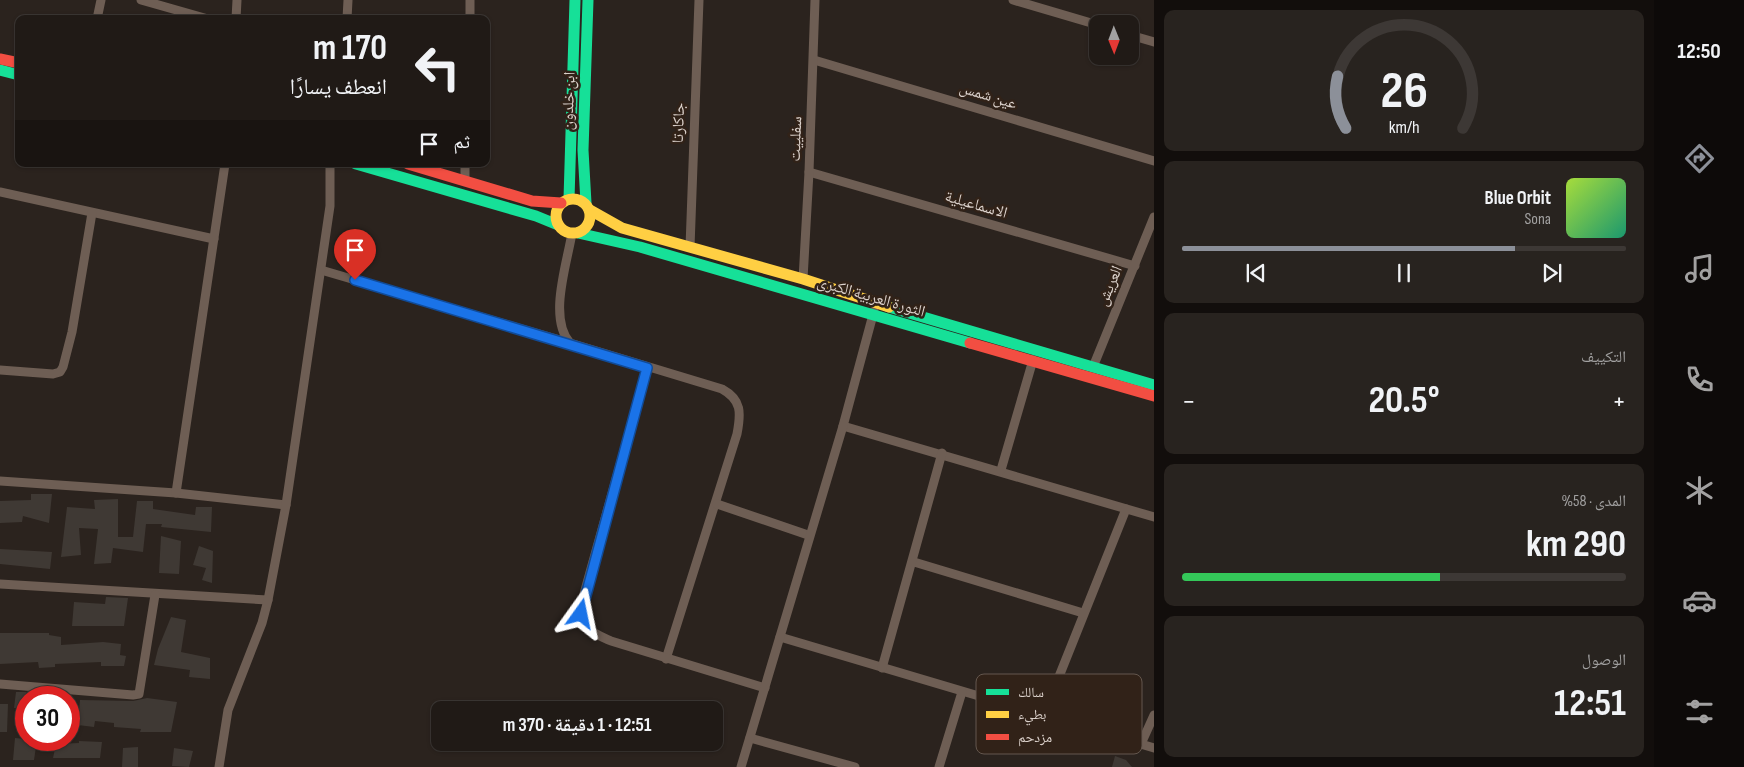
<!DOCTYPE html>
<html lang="ar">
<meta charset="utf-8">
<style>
:root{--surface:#201a16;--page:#28231f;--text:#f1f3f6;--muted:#a2a1a1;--line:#3d3835;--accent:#8c9099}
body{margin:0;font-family:"Sofia Sans Condensed","Noto Naskh Arabic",sans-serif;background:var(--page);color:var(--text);direction:rtl;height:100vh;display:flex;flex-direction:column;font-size:19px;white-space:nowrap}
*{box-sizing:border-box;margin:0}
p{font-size:16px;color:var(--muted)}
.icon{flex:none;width:28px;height:28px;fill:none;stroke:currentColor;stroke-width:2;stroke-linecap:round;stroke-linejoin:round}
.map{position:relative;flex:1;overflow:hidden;direction:ltr}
.panel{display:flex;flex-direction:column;gap:10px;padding:10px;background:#120e0c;width:500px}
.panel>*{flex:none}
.banner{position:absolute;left:15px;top:15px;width:475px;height:152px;border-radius:10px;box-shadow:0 1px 4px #0004,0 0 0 1px var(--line);direction:rtl;background:#201a16;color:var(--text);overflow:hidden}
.needle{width:32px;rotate:179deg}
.controls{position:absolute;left:1089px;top:15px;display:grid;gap:10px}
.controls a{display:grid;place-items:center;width:50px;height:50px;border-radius:10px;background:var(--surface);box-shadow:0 1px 4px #0004,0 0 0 1px var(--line);font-size:25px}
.speed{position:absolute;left:15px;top:686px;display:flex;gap:10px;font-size:25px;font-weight:700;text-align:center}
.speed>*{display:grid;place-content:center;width:65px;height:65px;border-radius:50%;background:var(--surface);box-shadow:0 1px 4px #0004,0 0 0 1px var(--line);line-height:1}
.speed .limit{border:8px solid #d22;background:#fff;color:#111}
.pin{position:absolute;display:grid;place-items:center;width:42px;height:42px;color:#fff;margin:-51px -21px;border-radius:50% 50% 50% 0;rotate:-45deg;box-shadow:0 0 5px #0007}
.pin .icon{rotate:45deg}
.me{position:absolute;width:55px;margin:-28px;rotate:12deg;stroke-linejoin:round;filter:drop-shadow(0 0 4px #0008)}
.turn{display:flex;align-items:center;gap:18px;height:105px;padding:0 20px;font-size:22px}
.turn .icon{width:65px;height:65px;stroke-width:2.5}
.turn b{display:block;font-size:35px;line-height:42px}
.then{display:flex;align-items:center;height:48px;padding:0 20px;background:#0003;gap:10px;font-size:19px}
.big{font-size:38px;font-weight:700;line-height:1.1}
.panel .card{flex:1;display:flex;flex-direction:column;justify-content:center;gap:8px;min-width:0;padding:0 18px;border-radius:10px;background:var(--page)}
.panel .dial{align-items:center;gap:0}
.dial svg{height:130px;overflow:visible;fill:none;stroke:var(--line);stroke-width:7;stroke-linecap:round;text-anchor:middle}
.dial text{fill:var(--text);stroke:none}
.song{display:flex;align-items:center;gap:15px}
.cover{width:60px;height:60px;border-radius:8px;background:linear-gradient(135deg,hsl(80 70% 55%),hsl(160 70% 35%))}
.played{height:5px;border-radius:2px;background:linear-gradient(90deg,var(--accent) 75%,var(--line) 75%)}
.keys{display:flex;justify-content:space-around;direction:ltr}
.heat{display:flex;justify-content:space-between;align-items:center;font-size:28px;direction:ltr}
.charge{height:8px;border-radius:4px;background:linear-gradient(90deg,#34c759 58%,var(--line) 0)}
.trip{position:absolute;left:431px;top:701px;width:292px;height:50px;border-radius:10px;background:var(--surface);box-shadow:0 1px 4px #0004,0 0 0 1px var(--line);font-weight:700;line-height:50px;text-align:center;direction:rtl}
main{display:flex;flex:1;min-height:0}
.tabs{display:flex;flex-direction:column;width:90px;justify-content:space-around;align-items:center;background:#0d0a09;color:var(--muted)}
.tabs .icon{width:35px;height:35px}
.tabs .selected{color:var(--accent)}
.tabs b{font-size:22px;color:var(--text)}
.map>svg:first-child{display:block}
.building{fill:#3f3934}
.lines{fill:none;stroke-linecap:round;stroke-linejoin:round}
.street{stroke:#6e5e54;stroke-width:9}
.fast{stroke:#16e098;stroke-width:11}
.slow{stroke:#ffcf43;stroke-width:11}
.jam{stroke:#f24e42;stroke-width:11}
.route-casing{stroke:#114b97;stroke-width:12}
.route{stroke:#1a73e8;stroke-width:9}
.labels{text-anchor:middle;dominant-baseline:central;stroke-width:5;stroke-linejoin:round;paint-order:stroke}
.street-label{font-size:16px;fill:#dbd1cb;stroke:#312218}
.key{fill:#312218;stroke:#64574e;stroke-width:1}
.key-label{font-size:14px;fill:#dbd1cb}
</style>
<main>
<nav class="tabs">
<b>12:50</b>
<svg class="icon selected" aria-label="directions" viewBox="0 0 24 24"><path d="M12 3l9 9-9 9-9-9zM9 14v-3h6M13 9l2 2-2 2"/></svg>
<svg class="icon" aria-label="music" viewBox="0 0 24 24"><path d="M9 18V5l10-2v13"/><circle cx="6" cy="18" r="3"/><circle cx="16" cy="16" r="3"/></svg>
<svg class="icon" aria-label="phone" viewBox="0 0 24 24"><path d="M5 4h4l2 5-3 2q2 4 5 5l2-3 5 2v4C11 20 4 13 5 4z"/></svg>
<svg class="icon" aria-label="climate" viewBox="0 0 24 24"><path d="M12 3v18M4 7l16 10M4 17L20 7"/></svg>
<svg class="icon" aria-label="car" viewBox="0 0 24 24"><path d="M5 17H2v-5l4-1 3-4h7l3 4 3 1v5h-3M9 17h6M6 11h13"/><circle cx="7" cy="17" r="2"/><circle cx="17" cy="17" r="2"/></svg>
<svg class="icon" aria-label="filters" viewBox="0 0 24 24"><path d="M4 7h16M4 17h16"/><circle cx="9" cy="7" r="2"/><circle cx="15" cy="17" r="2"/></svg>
</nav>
<section class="panel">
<div class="card dial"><svg viewBox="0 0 100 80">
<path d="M14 69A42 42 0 1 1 86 69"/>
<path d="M14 69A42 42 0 0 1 9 37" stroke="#8c9099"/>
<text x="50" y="56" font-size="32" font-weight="700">26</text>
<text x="50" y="72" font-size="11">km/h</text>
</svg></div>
<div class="card">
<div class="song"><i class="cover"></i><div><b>Blue Orbit</b><p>Sona</p></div></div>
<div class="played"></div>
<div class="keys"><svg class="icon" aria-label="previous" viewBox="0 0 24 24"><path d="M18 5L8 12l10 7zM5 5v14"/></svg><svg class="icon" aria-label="pause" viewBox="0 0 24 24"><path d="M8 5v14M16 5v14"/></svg><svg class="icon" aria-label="next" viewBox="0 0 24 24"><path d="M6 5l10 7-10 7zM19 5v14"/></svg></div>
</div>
<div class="card"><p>التكييف</p>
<div class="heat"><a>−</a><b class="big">20.5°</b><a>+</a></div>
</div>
<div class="card"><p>المدى · 58%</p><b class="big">290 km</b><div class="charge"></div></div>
<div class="card"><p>الوصول</p><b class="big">12:51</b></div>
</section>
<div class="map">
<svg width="1154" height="767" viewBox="0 0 1154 767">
<rect width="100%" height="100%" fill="#2b231e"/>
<!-- building -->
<g class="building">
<polygon points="31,494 52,494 49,523 23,516 22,522 0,523 0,501 31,500"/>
<polygon points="118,499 118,537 133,537 137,501 153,501 153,509 195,515 196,507 212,507 211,532 161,527 162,524 146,524 143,552 113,548 111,563 94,564 98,529 79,528 81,555 61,557 67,507 95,509 94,500"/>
<polygon points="161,536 181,541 179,574 159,573"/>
<polygon points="199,546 213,551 212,583 202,580 206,568 193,565"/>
<polygon points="0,549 52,552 50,569 0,564"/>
<polygon points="106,597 128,598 124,626 72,626 74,602 105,604"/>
<polygon points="171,617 186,620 181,652 210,658 210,679 189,677 190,670 154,665 158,649"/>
<polygon points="0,633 49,633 49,635 61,637 61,645 103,642 121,644 120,655 126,656 124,666 101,666 101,662 55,664 55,667 39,668 38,662 0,664"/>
<polygon points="16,692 26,692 26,708 14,708"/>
<polygon points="147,698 177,702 171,732 140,732 141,729 114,727 114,723 95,721 94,727 78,725 80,700 133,701"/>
<polygon points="0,704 8,704 7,732 0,732"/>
<polygon points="15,738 37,740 34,760 13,760"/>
<polygon points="79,741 102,742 100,758 53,758 56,744 79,743"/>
<polygon points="138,747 138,767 122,767 123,748"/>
<polygon points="174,748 193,751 189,767 172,766"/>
<polygon points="1115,756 1126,760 1132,767 1112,767"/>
</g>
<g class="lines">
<!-- street -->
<g class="street">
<polyline points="141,0 208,19"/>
<polyline points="1013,0 1098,25"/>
<polyline points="97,19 101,0"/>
<polyline points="236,19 237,0"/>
<polyline points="347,19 348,0"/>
<polyline points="470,19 470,0"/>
<polyline points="1130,35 1154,42"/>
<polyline points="814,60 1154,161"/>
<polyline points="809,172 1135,266"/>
<polyline points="465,181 465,164"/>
<polyline points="0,192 214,239"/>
<path d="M572,233C567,264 548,318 570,343L722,389C742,400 741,413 737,434L666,659"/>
<polyline points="690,247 699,0"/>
<polyline points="321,270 570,343"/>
<polyline points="803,279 809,172 815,0"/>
<polyline points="1093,367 1154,217"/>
<path d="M647,368L582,601C579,628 589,631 611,641L765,688"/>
<polyline points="0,370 53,374 60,372 63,367 72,332 92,213"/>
<polyline points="843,426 1154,517"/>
<polyline points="1001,470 1033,360"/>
<polyline points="0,481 176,493 286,505"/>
<polyline points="176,493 225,164"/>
<polyline points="717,504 808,535"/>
<polyline points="914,562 1083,613"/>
<polyline points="0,584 268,600"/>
<polyline points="780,637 1154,748"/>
<polyline points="882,668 942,453"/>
<polyline points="0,684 133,695 139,694 155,595"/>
<polyline points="1044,714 1126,509"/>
<polyline points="750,738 855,767"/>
<polyline points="1141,744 1154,715"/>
<polyline points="219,767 228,710 262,623 268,600 286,505 330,206 330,164"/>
<polyline points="741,767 843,426 874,311"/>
<polyline points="939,767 962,692"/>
</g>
<!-- fast -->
<g class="fast">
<polyline points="0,70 19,75"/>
<polyline points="356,164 536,216 558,225"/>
<polyline points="569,199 575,0"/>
<polyline points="586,203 583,150 588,0"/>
<polyline points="578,233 640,247 970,343"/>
<polyline points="889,307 1154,385"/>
</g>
<!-- slow -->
<g class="slow">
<circle cx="573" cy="216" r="17"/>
<polyline points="590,210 622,228 803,279 889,307"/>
</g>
<!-- jam -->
<g class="jam">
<polyline points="0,59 19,63"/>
<polyline points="408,164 532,201 561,203"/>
<polyline points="970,343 1154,396"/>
</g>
</g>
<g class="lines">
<defs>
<polyline id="route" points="355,280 647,368 581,614"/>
</defs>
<!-- route casing -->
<use href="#route" class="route-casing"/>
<!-- route -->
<use href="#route" class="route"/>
</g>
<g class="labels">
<!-- street labels -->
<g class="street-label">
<text transform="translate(988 96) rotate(17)">عين شمس</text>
<text transform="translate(569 101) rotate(-88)">ابن خلدون</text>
<text transform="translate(679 123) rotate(-88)">جاكارتا</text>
<text transform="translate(796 139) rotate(-88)">سفلييت</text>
<text transform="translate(976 205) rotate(16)">الاسماعيلية</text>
<text transform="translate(1110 286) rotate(-67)">العريش</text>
<text transform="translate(871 297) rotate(16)">الثورة العربية الكبرى</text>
</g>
</g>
<!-- legend -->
<rect x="976" y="674" width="166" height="80" rx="8" class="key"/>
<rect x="986" y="689" width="23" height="6" fill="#16e098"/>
<rect x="986" y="711" width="23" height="7" fill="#ffcf43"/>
<rect x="986" y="734" width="23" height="6" fill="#f24e42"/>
<g class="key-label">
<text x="1018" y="697">سالك</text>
<text x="1018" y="719">بطيء</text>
<text x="1018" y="742">مزدحم</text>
</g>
</svg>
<div class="controls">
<a><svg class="needle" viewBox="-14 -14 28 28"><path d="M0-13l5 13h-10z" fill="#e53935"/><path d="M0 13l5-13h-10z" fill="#a2a1a1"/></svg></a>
</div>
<div class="speed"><div class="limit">30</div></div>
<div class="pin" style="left:355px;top:280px;background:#d93025"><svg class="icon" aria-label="arrive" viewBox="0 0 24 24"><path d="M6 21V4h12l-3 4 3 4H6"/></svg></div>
<svg class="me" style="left:581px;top:614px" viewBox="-20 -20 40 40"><path d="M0-17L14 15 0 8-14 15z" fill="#1a73e8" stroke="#fff" stroke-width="4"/></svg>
<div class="trip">12:51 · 1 دقيقة · 370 m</div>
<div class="banner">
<div class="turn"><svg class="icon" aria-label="left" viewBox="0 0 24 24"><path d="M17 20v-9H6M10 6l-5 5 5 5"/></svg><div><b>170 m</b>انعطف يسارًا</div></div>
<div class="then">ثم<svg class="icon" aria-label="arrive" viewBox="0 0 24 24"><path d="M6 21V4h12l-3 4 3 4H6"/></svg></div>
</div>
</div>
</main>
